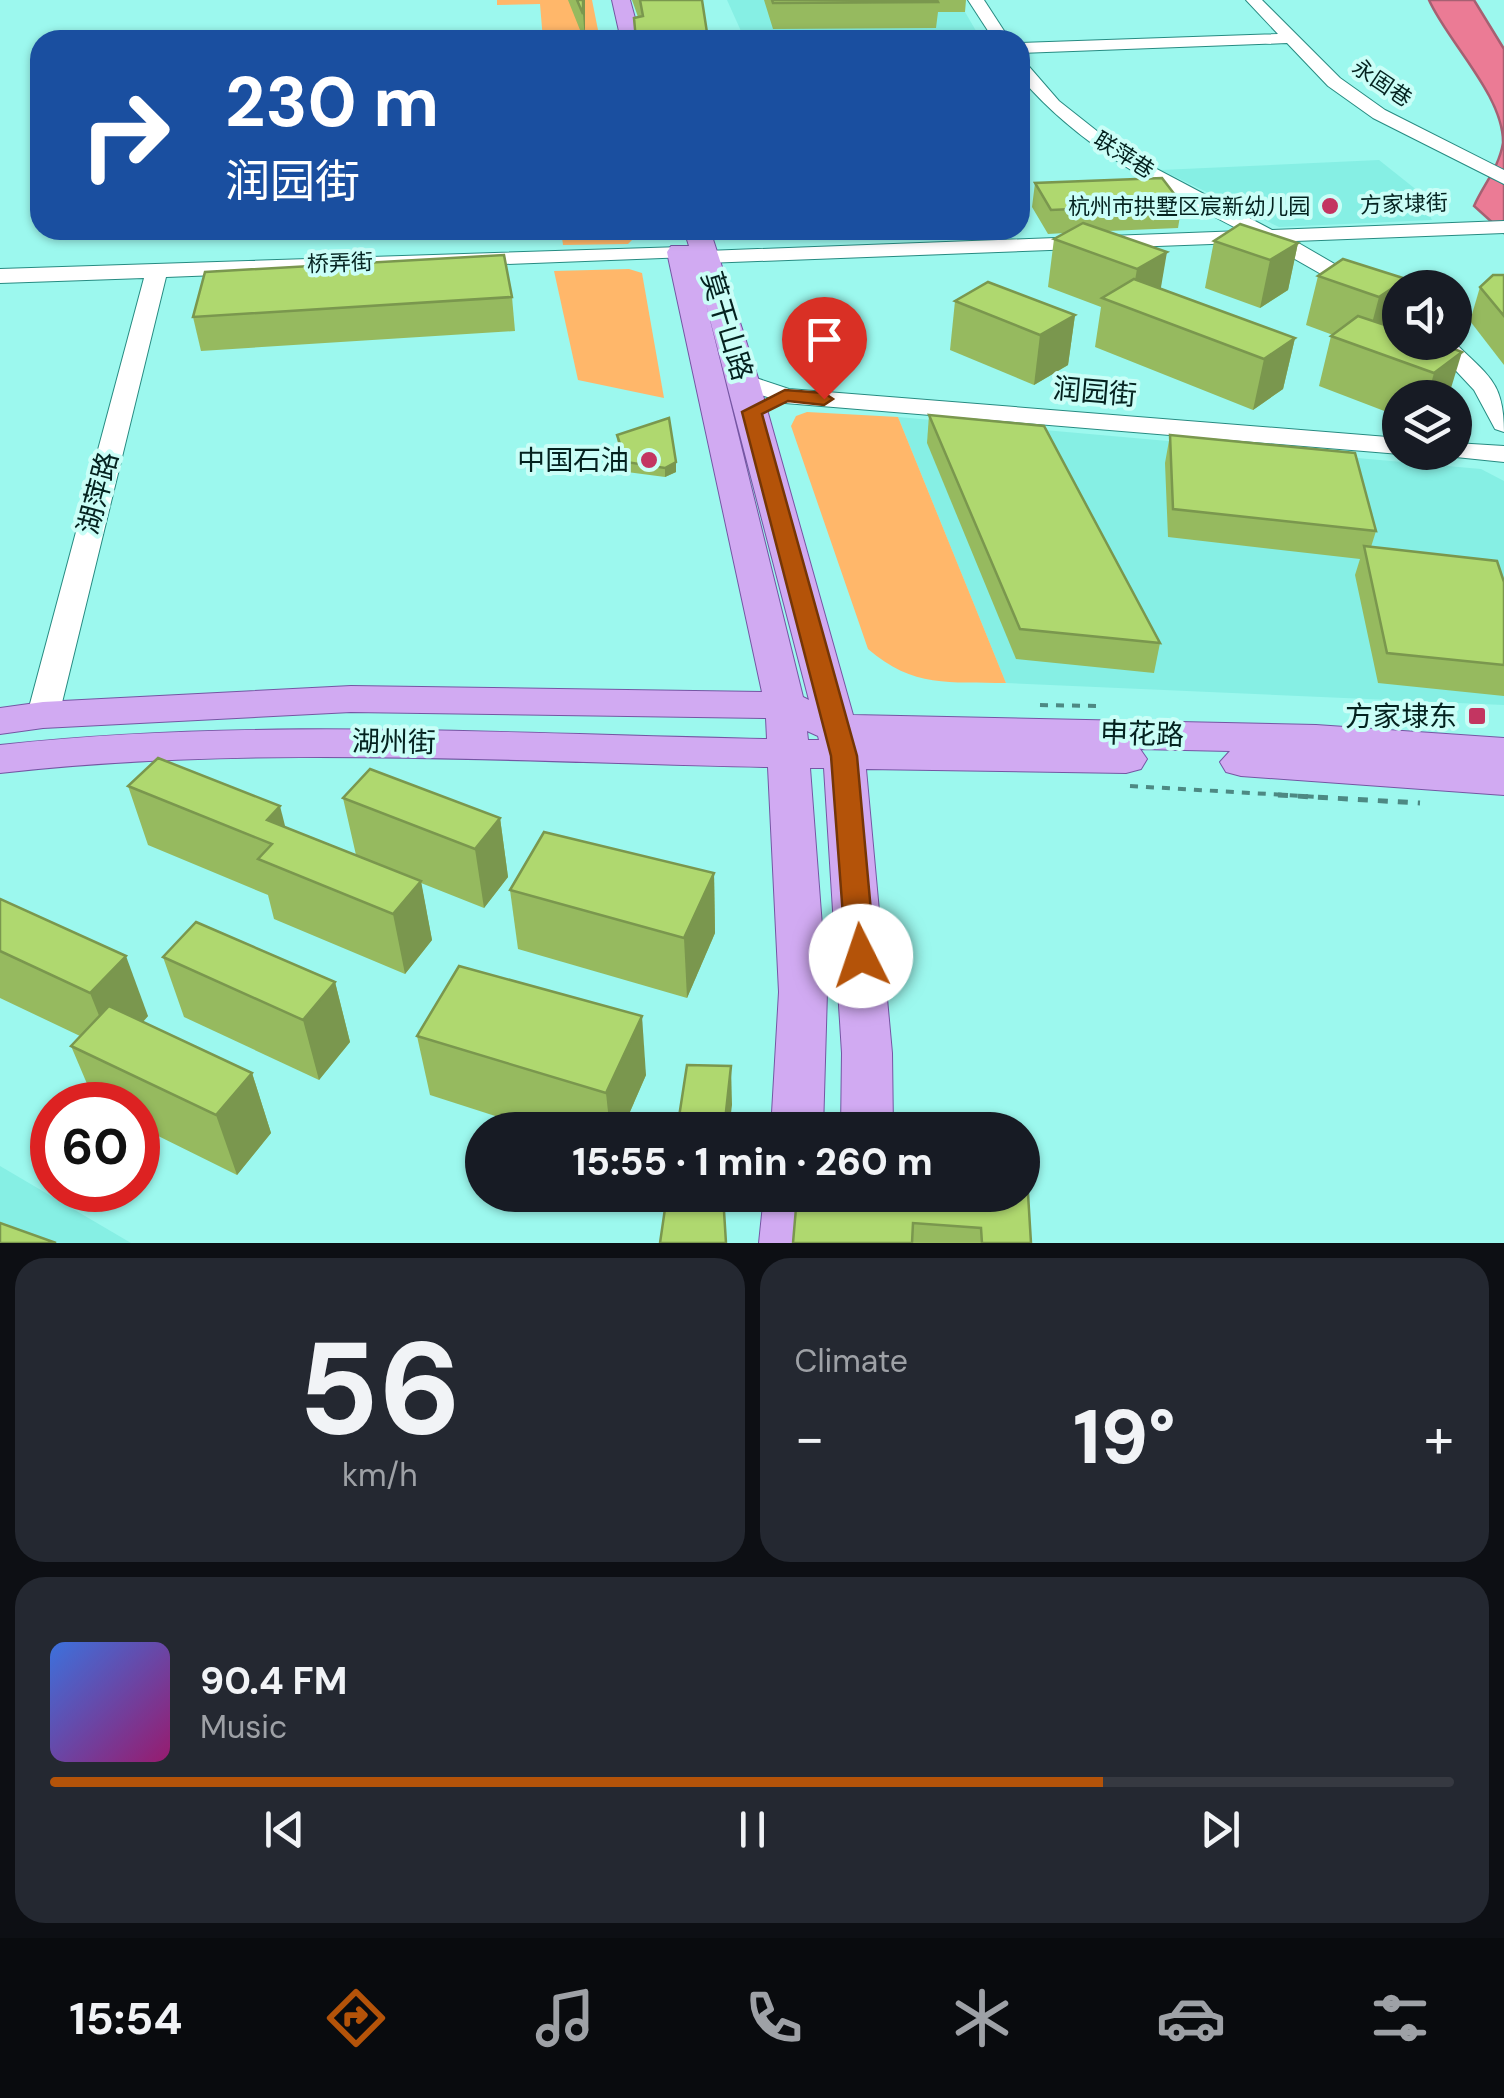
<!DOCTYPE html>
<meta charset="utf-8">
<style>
:root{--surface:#171b24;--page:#242831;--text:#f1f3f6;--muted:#9ea1a6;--line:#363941;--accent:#b45309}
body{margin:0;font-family:"DM Sans","Noto Sans SC",sans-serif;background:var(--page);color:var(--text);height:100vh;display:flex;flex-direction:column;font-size:38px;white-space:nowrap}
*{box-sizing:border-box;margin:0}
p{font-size:32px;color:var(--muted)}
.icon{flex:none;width:55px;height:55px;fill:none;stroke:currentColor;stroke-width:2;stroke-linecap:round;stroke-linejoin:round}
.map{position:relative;height:1243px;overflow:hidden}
.panel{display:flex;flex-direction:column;gap:15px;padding:15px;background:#0d0f14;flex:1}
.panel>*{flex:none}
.top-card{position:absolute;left:30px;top:30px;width:1000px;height:210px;border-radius:30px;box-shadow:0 2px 8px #0004;background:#1a4fa0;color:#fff;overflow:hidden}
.controls{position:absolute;left:1382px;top:270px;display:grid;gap:20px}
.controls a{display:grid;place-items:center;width:90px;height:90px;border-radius:50%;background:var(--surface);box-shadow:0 2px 8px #0004;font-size:50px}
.speed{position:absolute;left:30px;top:1082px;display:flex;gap:20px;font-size:50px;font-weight:700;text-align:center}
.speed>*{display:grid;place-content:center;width:130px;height:130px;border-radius:50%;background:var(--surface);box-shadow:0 2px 8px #0004;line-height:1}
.speed .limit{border:15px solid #d22;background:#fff;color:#111}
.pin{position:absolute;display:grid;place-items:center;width:85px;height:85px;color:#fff;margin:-102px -42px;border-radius:50% 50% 50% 0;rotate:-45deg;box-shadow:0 0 10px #0007}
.pin .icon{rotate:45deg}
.me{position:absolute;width:110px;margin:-55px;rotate:356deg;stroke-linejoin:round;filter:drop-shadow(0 0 8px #0008)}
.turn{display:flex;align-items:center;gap:35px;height:210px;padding:0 30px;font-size:45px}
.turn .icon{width:130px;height:130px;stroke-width:2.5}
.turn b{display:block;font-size:70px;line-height:85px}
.big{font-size:75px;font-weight:800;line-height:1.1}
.panel .tile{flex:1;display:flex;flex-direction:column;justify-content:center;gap:15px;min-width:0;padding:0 35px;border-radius:30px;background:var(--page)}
.panel .dial{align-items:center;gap:0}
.dial b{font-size:130px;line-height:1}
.song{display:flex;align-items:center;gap:30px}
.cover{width:120px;height:120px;border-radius:15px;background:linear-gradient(135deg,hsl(220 70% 55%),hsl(320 70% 35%))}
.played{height:10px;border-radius:5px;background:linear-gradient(90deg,var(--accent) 75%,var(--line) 75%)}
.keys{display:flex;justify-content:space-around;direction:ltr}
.heat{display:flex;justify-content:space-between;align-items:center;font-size:55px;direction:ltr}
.panel .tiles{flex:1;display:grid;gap:15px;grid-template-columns:1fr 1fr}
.tile:last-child{grid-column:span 2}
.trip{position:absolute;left:465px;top:1112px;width:575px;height:100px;border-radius:50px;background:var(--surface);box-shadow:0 2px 8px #0004;font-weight:800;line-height:100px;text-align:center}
.dock{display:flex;height:160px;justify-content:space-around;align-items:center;background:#090b0e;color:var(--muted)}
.dock .icon{width:70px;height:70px}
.dock .selected{color:var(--accent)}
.dock b{font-size:45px;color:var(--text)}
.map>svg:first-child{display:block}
.built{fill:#86efe4}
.green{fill:#ffb76a}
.water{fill:#eb7b95;stroke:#a66072;stroke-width:2.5}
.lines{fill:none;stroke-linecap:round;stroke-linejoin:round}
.minor-casing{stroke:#278b82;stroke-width:2}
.major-casing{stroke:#7556a3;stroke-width:2}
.path-far1{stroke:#4d8983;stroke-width:4;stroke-dasharray:8 8;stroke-linecap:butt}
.path{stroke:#4d8983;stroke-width:5;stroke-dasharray:10 10;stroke-linecap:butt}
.minor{fill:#fff;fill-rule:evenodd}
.major{fill:#d1aaf2;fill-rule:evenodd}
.wall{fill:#96ba5f}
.shaded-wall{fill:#7a974e}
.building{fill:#afd86f;stroke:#7a974e;stroke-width:2.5}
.route{fill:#b45309;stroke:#753606;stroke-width:2.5}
.poi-dot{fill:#c33561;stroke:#cafef7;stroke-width:4}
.labels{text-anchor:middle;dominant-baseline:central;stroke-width:8;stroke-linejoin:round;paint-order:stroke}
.far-street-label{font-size:22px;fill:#04221f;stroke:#cafef7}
.far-poi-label{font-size:22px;fill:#04221f;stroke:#cafef7;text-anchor:end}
.street-label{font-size:28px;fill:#04221f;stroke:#cafef7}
.poi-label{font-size:28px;fill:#04221f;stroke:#cafef7;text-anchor:end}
</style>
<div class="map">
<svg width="1504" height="1243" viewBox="0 0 1504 1243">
<rect width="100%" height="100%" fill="#9cf8ee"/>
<!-- built -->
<g class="built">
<polygon points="727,0 958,0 979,36 975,40 745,40"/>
<polygon points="1379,160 1418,191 1432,220 1279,227 1161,170"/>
<polygon points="898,417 1481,469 1504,481 1504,705 1006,683"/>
<polygon points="0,1166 131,1243 0,1243"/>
</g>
<!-- green -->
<g class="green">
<polygon points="497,0 592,0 600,40 543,40 540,4 497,5"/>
<polygon points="561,230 636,230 637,235 628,244 563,245"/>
<polygon points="629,269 642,273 664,398 578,380 554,271"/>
<path d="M807,412L898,417L1006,683C950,682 913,688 868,649L791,426L796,416Z"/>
</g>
<!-- water -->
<path class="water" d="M1429,0H1474L1504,49V233L1474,206C1483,185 1499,168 1503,143C1504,96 1447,41 1429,0Z"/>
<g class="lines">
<defs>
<g id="minor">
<polygon points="968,0 984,0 1010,40 994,40"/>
<polygon points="1246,0 1262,0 1340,78 1385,110 1504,170 1504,184 1373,118 1328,86 1287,43 1020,53 1020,43 1278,34"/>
<path d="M1020,62L1026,63L1059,101L1102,135L1151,166L1272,230L1504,221V233L1295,241L1400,302V319L1265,242L706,263L695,257L706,251L1242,231C1161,189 1080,148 1020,77Z"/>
<polygon points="681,247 688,249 692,253 688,257 166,277 59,715 54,723 43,726 32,723 27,715 144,278 0,283 0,269"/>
<path d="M1429,342H1454C1488,376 1504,381 1504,432L1495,429L1474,390Z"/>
<polygon points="744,374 789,389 1400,438 1400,452 1405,452 1400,454 785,403 735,386 732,381 735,376"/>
<polygon points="1455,443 1504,446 1504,462 1446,456 1443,452 1455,452"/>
</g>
<g id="major">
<polygon points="612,0 630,0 641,40 621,40"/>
<path d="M684,230H710L759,381L853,715L1316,725L1504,738V795L1241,776L1226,772L1220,762L1230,751L1140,749L1147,759L1141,769L1126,773L866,769L892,1053L893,1130H841L842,1053L824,768H810L827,992L823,1130H771L779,992L768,767C511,762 256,744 0,773V745C255,717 510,734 767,739L766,718L351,712L43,728L0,734V708L43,702L351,686L762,692L667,252L671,246H689ZM706,304L809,700L803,697ZM807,731L818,736L819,740H808Z"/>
<polygon points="764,1195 818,1195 815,1243 759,1243"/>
<polygon points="836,1195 890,1195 887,1243 831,1243"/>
</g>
</defs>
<!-- minor casing -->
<use href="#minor" class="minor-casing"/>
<!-- major casing -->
<use href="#major" class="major-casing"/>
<!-- path-far1 -->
<g class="path-far1">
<polyline points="1040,705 1100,706"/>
<polyline points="1130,786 1320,797"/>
</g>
<!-- path -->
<polyline class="path" points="1278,795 1420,803"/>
<!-- minor -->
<use href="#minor" class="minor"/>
<!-- major -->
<use href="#major" class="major"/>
</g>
<!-- wall -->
<g class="wall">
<polygon points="568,0 585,0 584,40"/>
<polygon points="632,0 702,0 708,40 635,40 634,18 638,17"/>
<polygon points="764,0 966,0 965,12 938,12 936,28 773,29"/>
<polygon points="1035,183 1182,204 1178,228 1108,231 1161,289 1295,338 1283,389 1253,410 1095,347 1101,307 1048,287 1054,239 1065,233 1048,234 1032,207"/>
<polygon points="1214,241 1298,243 1288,290 1260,308 1205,288"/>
<polygon points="1504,275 1504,365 1470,321 1480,287"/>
<polygon points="1318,276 1406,279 1403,288 1400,288 1392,327 1436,342 1448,398 1400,398 1400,417 1319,386 1331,336 1333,335 1306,325"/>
<polygon points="512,297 515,331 201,351 193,317"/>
<polygon points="955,301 1075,315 1068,365 1034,385 950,350"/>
<polygon points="929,415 1160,643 1154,673 1016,659 927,443"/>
<polygon points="617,435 676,462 676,472 665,477 627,472 618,445"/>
<polygon points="1170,435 1376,531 1371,547 1504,582 1504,696 1378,683 1355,575 1360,559 1168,537 1165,463"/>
<polygon points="128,786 286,827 356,855 343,798 500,818 508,877 484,908 421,883 432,940 405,974 274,919 268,895 148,845"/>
<polygon points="714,873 715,933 687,998 518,949 510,890"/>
<polygon points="0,899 148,1016 143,1022 252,1073 271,1133 237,1175 138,1126 138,1105 96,1105 71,1046 80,1036 0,998"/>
<polygon points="196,922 335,982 350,1042 319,1080 184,1017 163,957"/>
<polygon points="417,1036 646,1075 622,1130 539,1130 430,1095"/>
<polygon points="893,1195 1022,1195 1031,1243 793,1243 832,1207 892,1207"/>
</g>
<!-- shaded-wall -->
<g class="shaded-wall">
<polygon points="583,0 585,0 585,40 583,14"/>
<polygon points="1298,243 1288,290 1260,308 1270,260"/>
<polygon points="1167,252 1159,299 1130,308 1137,269"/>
<polygon points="1406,279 1403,288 1400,288 1400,299 1392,327 1366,346 1379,297"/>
<polygon points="1075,315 1068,365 1034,385 1040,335"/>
<polygon points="1295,338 1283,389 1253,410 1264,359"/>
<polygon points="1462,352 1448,398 1427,398 1434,373"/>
<polygon points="676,462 676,472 665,477 665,468"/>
<polygon points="280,806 295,865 267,820"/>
<polygon points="500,818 508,877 484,908 475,849"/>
<polygon points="714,873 715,933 687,998 684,938"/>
<polygon points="421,881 432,940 405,974 393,914"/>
<polygon points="126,956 148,1016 114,1053 90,993"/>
<polygon points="335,982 350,1042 319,1080 303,1020"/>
<polygon points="642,1016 646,1075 622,1130 610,1130 606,1093"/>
<polygon points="731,1066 732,1105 729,1130 724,1130"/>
<polygon points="252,1073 271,1133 237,1175 216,1115"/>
</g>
<!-- building -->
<g class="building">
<polygon points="577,0 583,0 583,14"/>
<polygon points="640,0 702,0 708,39 636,40 634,18 643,16"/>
<polygon points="772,0 937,0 938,2 773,3"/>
<polygon points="1162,178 1182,204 1051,210 1035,183"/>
<polygon points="1083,223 1167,252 1137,269 1054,239"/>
<polygon points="1240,224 1298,243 1270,260 1214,241"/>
<polygon points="504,255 512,297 193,317 205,272"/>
<polygon points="1343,259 1406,279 1379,297 1318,276"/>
<polygon points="1493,275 1504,275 1504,316 1480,287"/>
<polygon points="1134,279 1295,338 1264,359 1102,298"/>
<polygon points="988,282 1075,315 1040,335 955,301"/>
<polygon points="1358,316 1400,330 1400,342 1436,342 1462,352 1434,373 1331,336"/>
<polygon points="929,415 1044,426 1160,643 1020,629"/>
<polygon points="669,418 676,462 665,468 626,462 617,435"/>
<polygon points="1170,435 1355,453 1376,531 1173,509"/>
<polygon points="1364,546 1497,561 1504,582 1504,665 1387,653"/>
<polygon points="158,758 280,806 267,820 421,881 393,914 258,859 272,844 128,786"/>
<polygon points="370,769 500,818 475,849 343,798"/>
<polygon points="544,832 714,873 684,938 510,890"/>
<polygon points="0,899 126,956 90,993 0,951"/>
<polygon points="196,922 335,982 303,1020 163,957"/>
<polygon points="459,966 642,1016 606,1093 417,1036"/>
<polygon points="109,1006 252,1073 216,1115 71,1046"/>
<polygon points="687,1065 731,1066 724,1130 677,1130"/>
<polygon points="805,1120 895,1130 804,1130"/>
<polygon points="1022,1176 1027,1177 1031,1243 982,1243 981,1228 913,1223 912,1243 793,1243 796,1208 821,1205 821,1195 831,1195 830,1207 893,1207 894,1195 1022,1195"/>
<polygon points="667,1195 723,1195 726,1243 660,1243"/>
<polygon points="0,1223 56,1243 0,1243"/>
</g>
<!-- route -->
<polygon class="route" points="785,390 824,393 833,399 824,405 788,401 762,414 857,756 875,956 871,964 861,968 851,964 846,956 831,756 742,412"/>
<!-- markers -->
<g class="poi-dot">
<circle cx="1330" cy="206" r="10"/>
<circle cx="649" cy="460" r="10"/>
<rect x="1467" y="706" width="20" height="20" rx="5"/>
</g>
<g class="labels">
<!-- far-street labels -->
<g class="far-street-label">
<text transform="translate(1382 83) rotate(34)">永固巷</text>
<text transform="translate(1124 155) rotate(32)">联萍巷</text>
<text transform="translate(1404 204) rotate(-2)">方家埭街</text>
<text transform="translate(340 263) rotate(-2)">桥弄街</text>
</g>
<!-- far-poi labels -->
<g class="far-poi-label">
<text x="1310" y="206">杭州市拱墅区宸新幼儿园</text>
</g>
<!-- street labels -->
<g class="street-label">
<text transform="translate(727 326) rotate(73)">莫干山路</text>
<text transform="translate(1095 392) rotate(5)">润园街</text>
<text transform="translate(98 493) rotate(-75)">湖萍路</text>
<text transform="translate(1142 734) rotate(2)">申花路</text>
<text transform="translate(394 742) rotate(1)">湖州街</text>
</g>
<!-- poi labels -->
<g class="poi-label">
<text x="629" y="460">中国石油</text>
<text x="1457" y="716">方家埭东</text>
</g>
</g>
</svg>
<div class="controls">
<a><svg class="icon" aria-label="sound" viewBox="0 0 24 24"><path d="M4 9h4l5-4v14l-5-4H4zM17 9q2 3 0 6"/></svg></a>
<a><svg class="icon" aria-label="layers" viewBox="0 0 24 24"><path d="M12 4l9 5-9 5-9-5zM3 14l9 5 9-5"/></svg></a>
</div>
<div class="speed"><div class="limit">60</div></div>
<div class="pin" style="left:824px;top:399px;background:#d93025"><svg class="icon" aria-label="arrive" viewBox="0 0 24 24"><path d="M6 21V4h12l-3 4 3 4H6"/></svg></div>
<svg class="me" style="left:861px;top:956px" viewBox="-20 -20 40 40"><circle r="19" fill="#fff"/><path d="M0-13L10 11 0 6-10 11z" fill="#b45309"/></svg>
<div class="trip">15:55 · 1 min · 260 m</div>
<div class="top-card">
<div class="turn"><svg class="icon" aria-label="right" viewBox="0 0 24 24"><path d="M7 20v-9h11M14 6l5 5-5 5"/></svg><div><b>230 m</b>润园街</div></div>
</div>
</div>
<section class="panel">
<div class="tiles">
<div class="tile dial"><b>56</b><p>km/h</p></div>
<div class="tile"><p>Climate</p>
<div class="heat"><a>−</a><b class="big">19°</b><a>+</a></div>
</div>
<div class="tile">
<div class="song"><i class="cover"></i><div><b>90.4 FM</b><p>Music</p></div></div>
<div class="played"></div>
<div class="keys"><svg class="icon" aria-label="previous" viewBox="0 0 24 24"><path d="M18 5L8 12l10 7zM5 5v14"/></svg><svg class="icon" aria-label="pause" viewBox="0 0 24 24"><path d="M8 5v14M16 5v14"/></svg><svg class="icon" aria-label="next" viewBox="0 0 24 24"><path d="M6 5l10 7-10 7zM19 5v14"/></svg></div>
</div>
</div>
</section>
<nav class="dock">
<b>15:54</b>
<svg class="icon selected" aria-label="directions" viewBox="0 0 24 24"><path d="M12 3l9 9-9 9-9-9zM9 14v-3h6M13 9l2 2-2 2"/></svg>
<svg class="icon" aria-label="music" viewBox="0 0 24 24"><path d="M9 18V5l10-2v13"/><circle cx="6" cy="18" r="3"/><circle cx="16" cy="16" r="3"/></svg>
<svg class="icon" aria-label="phone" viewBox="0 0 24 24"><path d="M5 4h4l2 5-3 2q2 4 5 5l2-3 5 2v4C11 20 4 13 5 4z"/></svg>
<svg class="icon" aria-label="climate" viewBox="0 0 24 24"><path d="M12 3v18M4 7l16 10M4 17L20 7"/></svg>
<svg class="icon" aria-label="car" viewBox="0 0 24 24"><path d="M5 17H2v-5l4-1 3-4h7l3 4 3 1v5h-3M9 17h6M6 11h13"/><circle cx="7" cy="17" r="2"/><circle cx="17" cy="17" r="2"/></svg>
<svg class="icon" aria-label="filters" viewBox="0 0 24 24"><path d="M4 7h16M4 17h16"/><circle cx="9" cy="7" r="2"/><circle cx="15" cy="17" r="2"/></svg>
</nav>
